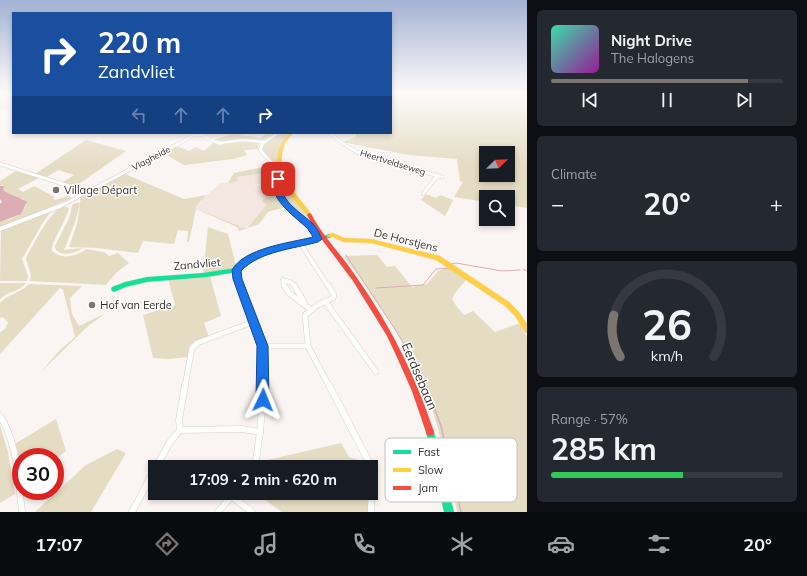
<!DOCTYPE html>
<meta charset="utf-8">
<style>
:root{--surface:#171b24;--page:#242831;--text:#f1f3f6;--muted:#9ea1a6;--line:#363941;--accent:#7b7571}
body{margin:0;font-family:Mulish,sans-serif;background:var(--page);color:var(--text);height:100vh;display:flex;flex-direction:column;font-size:15px;white-space:nowrap}
*{box-sizing:border-box;margin:0}
p{font-size:13px;color:var(--muted)}
.icon{flex:none;width:22px;height:22px;fill:none;stroke:currentColor;stroke-width:2;stroke-linecap:round;stroke-linejoin:round}
.map{position:relative;flex:1;overflow:hidden}
.panel{display:flex;flex-direction:column;gap:10px;padding:10px;background:#0d0f14;width:280px}
.panel>*{flex:none}
.guide{position:absolute;left:12px;top:12px;width:380px;height:122px;border-radius:0px;box-shadow:0 2px 6px #0003;background:#1a4fa0;color:#fff;overflow:hidden}
.needle{width:26px;rotate:67deg}
.fabs{position:absolute;left:479px;top:146px;display:grid;gap:8px}
.fabs a{display:grid;place-items:center;width:36px;height:36px;border-radius:0px;background:var(--surface);box-shadow:0 2px 6px #0003;font-size:20px}
.speed{position:absolute;left:12px;top:448px;display:flex;gap:8px;font-size:20px;font-weight:700;text-align:center}
.speed>*{display:grid;place-content:center;width:52px;height:52px;border-radius:50%;background:var(--surface);box-shadow:0 2px 6px #0003;line-height:1}
.speed .limit{border:6px solid #d22;background:#fff;color:#111}
.pin{position:absolute;display:grid;place-items:center;width:34px;height:34px;color:#fff;margin:-17px;border-radius:8px;box-shadow:0 2px 6px #0006}
.me{position:absolute;width:44px;margin:-22px;rotate:2deg;stroke-linejoin:round;filter:drop-shadow(0 0 3px #0008)}
.turn{display:flex;align-items:center;gap:14px;height:84px;padding:0 20px;font-size:18px}
.turn .icon{width:52px;height:52px;stroke-width:2.5}
.turn b{display:block;font-size:28px;line-height:34px}
.lanes{display:flex;align-items:center;height:38px;padding:0 20px;background:#0003;justify-content:center;gap:20px;direction:ltr}
.lanes .off{opacity:.35}
.big{font-size:30px;font-weight:700;line-height:1.1}
.panel .tile{flex:1;display:flex;flex-direction:column;justify-content:center;gap:6px;min-width:0;padding:0 14px;border-radius:6px;background:var(--page)}
.panel .dial{align-items:center;gap:0}
.dial svg{height:104px;overflow:visible;fill:none;stroke:var(--line);stroke-width:7;stroke-linecap:round;text-anchor:middle}
.dial text{fill:var(--text);stroke:none}
.song{display:flex;align-items:center;gap:12px}
.cover{width:48px;height:48px;border-radius:6px;background:linear-gradient(135deg,hsl(160 70% 55%),hsl(300 70% 35%))}
.played{height:4px;border-radius:2px;background:linear-gradient(90deg,var(--accent) 85%,var(--line) 85%)}
.keys{display:flex;justify-content:space-around;direction:ltr}
.heat{display:flex;justify-content:space-between;align-items:center;font-size:22px;direction:ltr}
.charge{height:6px;border-radius:3px;background:linear-gradient(90deg,#34c759 57%,var(--line) 0)}
.trip{position:absolute;left:148px;top:460px;width:230px;height:40px;border-radius:0px;background:var(--surface);box-shadow:0 2px 6px #0003;font-weight:700;line-height:40px;text-align:center}
.tabs{display:flex;height:64px;justify-content:space-around;align-items:center;background:#090b0e;color:var(--muted)}
.tabs .icon{width:28px;height:28px}
.tabs .selected{color:var(--accent)}
.tabs b{font-size:18px;color:var(--text)}
main{display:flex;flex:1;min-height:0}
.map>svg:first-child{display:block}
.built{fill:#f4e6e0}
.green{fill:#e5dcc4;fill-rule:evenodd}
.water{fill:#dbaeb5}
.lines{fill:none;stroke-linecap:round;stroke-linejoin:round}
.stream-far1{stroke:#dbaeb5;stroke-width:1}
.stream{stroke:#dbaeb5;stroke-width:1.5}
.street-far4-casing{stroke:#d6d0cd;stroke-width:3}
.street-far3-casing{stroke:#d6d0cd;stroke-width:4}
.street-far2-casing{stroke:#d6d0cd;stroke-width:5}
.street-far1-casing{stroke:#d6d0cd;stroke-width:6}
.street-casing{stroke:#d6d0cd;stroke-width:7}
.fast-casing{stroke:#d6d0cd;stroke-width:0.5}
.slow-casing{stroke:#d6d0cd;stroke-width:0.5}
.jam-casing{stroke:#d6d0cd;stroke-width:0.5}
.street-far4{stroke:#fefefd;stroke-width:2.5}
.street-far3{stroke:#fefefd;stroke-width:3}
.street-far2{stroke:#fefefd;stroke-width:4}
.street-far1{stroke:#fefefd;stroke-width:5}
.street{stroke:#fefefd;stroke-width:6}
.fast{fill:#16e098;fill-rule:evenodd}
.slow{fill:#ffcf43;fill-rule:evenodd}
.jam{fill:#f24e42;fill-rule:evenodd}
.route{fill:#1a73e8;stroke:#114b97}
.poi-dot{fill:#7b7571;stroke:#fff;stroke-width:1.5}
.labels{text-anchor:middle;dominant-baseline:central;stroke-width:3;stroke-linejoin:round;paint-order:stroke}
.far-street-label{font-size:9px;fill:#36302c;stroke:#fff}
.poi-label{font-size:11px;fill:#36302c;stroke:#fff;text-anchor:start}
.street-label{font-size:11px;fill:#36302c;stroke:#fff}
.near-street-label{font-size:13px;fill:#36302c;stroke:#fff}
.key{fill:#fff;stroke:#c3c1c0;stroke-width:1}
.key-label{font-size:11px;fill:#36302c}
</style>
<main>
<div class="map">
<svg width="527" height="512" viewBox="0 0 527 512">
<rect width="100%" height="100%" fill="#faf5f2"/>
<!-- built -->
<g class="built">
<polygon points="3,95 8,97 13,95 13,112 0,109 0,97"/>
<polygon points="273,172 273,182 254,185 255,186 273,184 276,194 267,195 262,201 266,205 246,228 238,228 238,226 195,208 202,201 201,200 221,183 238,181 237,177"/>
</g>
<!-- green -->
<g class="green">
<path d="M398,93L429,94L500,93L503,96L520,95L527,100V208L508,205V197H486V202L454,197L463,182L460,181L457,159L409,155L342,142L356,137V133H391V94L405,100L409,98ZM486,153H508V175H486Z"/>
<path d="M232,133H240L239,135C246,137 252,135 259,138L268,133H276L263,140L245,139L220,142L213,140L233,134Z"/>
<path d="M280,133H289C286,138 281,143 280,149C271,176 299,203 313,223L311,225L292,209L285,200L281,191L277,167L261,149V146L274,136Z"/>
<polygon points="86,140 126,151 76,186 63,182 74,175 58,170 47,177 35,174"/>
<polygon points="239,141 259,142 258,149 244,150 247,155 233,159 184,165 163,153 173,148 179,147 189,151 196,147 204,151 213,143 220,144"/>
<polygon points="273,165 276,172 275,182 273,182 273,172 237,177 238,181 228,183 234,173"/>
<path d="M16,171L39,178L18,189L23,192L34,186L55,197L53,198L55,200L68,196L72,198L0,228V222C11,219 20,216 26,206L24,199L15,197L3,190V185L0,186V181Z"/>
<polygon points="125,174 184,199 206,195 195,208 239,226 239,228 247,228 266,205 262,201 267,195 276,194 273,184 276,184 279,197 286,207 268,212 259,224 239,231 237,227 196,209 189,242 187,242 188,231 178,230 174,244 143,241 138,253 97,248 69,247 77,224 81,197"/>
<polygon points="426,194 436,198 440,195 453,200 445,216 421,200"/>
<path d="M76,203H80L75,222L64,250L83,248C75,253 64,257 56,250L55,246L70,216L72,205Z"/>
<path d="M63,206L69,208C66,222 51,241 52,251C62,260 76,257 86,249L104,252L109,256L118,253L129,263L116,273L106,285L30,281C33,272 27,267 26,258C34,244 49,212 63,206Z"/>
<polygon points="52,210 42,224 22,259 28,276 27,281 0,281 1,230"/>
<polygon points="208,227 228,234 236,266 233,268 203,274"/>
<path d="M377,255L387,267L395,266L412,287L427,284L438,271L449,267L467,279L455,293L452,299L457,307L464,315L473,311L495,332L520,323L527,337V512H457C449,467 438,420 420,377C401,334 372,295 344,256Z"/>
<polygon points="210,276 221,316 204,323 209,337 191,344 188,357 169,359 153,358 143,315 175,305 168,279"/>
<path d="M0,283H26C19,292 8,291 0,299Z"/>
<path d="M29,284L82,286L70,298L72,314L79,326L106,313L88,326L41,372L59,351L75,337L63,290L60,288L0,354V332L5,329L8,323L3,317L0,318V303C8,294 21,293 29,284Z"/>
<polygon points="56,419 66,451 55,460 55,457 21,457 21,485 13,445"/>
<polygon points="0,426 8,452 15,494 0,503"/>
<polygon points="341,443 349,457 368,463 370,467 258,467 259,462"/>
<polygon points="117,449 126,453 91,512 35,512 86,465"/>
<polygon points="255,493 370,493 369,512 282,512"/>
</g>
<!-- water -->
<path class="water" d="M0,186H4L3,190C10,195 22,198 27,202L21,214L0,222V204L2,202L0,199Z"/>
<g class="lines">
<!-- stream-far1 -->
<g class="stream-far1">
<polyline points="522,93 527,97"/>
<polyline points="346,255 400,337 426,386"/>
<polyline points="451,264 456,263 502,271 520,270"/>
<polyline points="523,269 527,271"/>
<polyline points="376,288 423,285 436,269 449,268"/>
</g>
<!-- stream -->
<polyline class="stream" points="426,385 441,426 461,512"/>
<defs>
<g id="street-far4">
<polyline points="0,95 4,93"/>
<polyline points="330,133 343,144"/>
<polyline points="178,144 194,135 201,135 219,143 243,140 263,142"/>
<polyline points="262,144 278,133"/>
</g>
<g id="street-far3">
<polyline points="218,143 222,143"/>
<polyline points="263,143 260,150 275,166 279,192 287,207"/>
<polyline points="342,143 357,152 442,177"/>
<polyline points="0,164 88,192"/>
<polyline points="423,194 437,176"/>
<polyline points="59,207 180,143"/>
</g>
<g id="street-far2">
<polyline points="287,206 311,228 318,239"/>
<polyline points="0,229 60,206"/>
<polyline points="301,244 328,286"/>
<polyline points="237,270 240,286"/>
<polyline points="284,286 283,280 290,282 295,286"/>
</g>
<g id="street-far1">
<polyline points="240,285 262,346 264,386"/>
<polyline points="284,285 289,293 310,309"/>
<polyline points="294,285 304,302"/>
<polyline points="325,301 376,372"/>
<polyline points="262,346 308,346 329,386"/>
<polyline points="308,346 305,315 318,305 333,298 334,295 328,285"/>
<polyline points="185,386 192,348 197,343 253,322"/>
</g>
<g id="street">
<polyline points="329,385 372,468 371,512"/>
<path d="M0,416C18,444 18,480 22,512"/>
<polyline points="180,430 179,420 185,385"/>
<polyline points="156,467 170,442 180,430 242,429 260,432"/>
<polyline points="255,467 260,432 264,385"/>
<polyline points="231,496 252,512"/>
<polyline points="132,512 155,469"/>
<polyline points="218,512 234,493"/>
</g>
<g id="fast">
<polygon points="330,234 332,235 333,236 332,237 259,257 247,263 239,272 237,272 207,277 147,282 126,287 114,292 112,291 111,289 112,287 125,282 147,277 203,273 235,268 243,259 256,254"/>
<polygon points="430,428 433,429 434,432 454,512 444,512 426,432 427,429"/>
</g>
<g id="slow">
<path d="M289,133H293C289,138 284,143 283,149C276,176 299,197 313,216L311,218C307,215 303,211 300,207C287,191 273,170 279,149C281,143 285,138 289,133Z"/>
<polygon points="333,233 344,238 371,239 440,256 509,302 519,312 527,324 527,333 525,332 515,316 505,306 436,260 371,243 343,242 333,237 328,237 327,236 328,235"/>
</g>
<path id="jam" d="M309,213L311,214C324,238 342,255 357,278C391,327 415,375 434,432L433,435L430,436L427,435L412,391L396,355L387,336L376,318L353,281L317,233L307,215Z"/>
</defs>
<!-- street-far4 casing -->
<use href="#street-far4" class="street-far4-casing"/>
<!-- street-far3 casing -->
<use href="#street-far3" class="street-far3-casing"/>
<!-- street-far2 casing -->
<use href="#street-far2" class="street-far2-casing"/>
<!-- street-far1 casing -->
<use href="#street-far1" class="street-far1-casing"/>
<!-- street casing -->
<use href="#street" class="street-casing"/>
<!-- fast casing -->
<use href="#fast" class="fast-casing"/>
<!-- slow casing -->
<use href="#slow" class="slow-casing"/>
<!-- jam casing -->
<use href="#jam" class="jam-casing"/>
<!-- street-far4 -->
<use href="#street-far4" class="street-far4"/>
<!-- street-far3 -->
<use href="#street-far3" class="street-far3"/>
<!-- street-far2 -->
<use href="#street-far2" class="street-far2"/>
<!-- street-far1 -->
<use href="#street-far1" class="street-far1"/>
<!-- street -->
<use href="#street" class="street"/>
<!-- fast -->
<use href="#fast" class="fast"/>
<!-- slow -->
<use href="#slow" class="slow"/>
<!-- jam -->
<use href="#jam" class="jam"/>
</g>
<!-- sky -->
<linearGradient id="sky" x2="0" y2="1"><stop stop-color="#a3b2d4"/><stop offset="0.56" stop-color="#fdfaf9"/><stop offset="1" stop-color="#fdfaf9" stop-opacity="0"/></linearGradient>
<rect width="527" height="165" fill="url(#sky)"/>
<!-- route -->
<path class="route" d="M275,177H280L281,179C278,200 299,211 312,223C317,227 319,234 322,239L318,242C293,249 260,251 241,271L242,279L268,346L269,400L267,404L263,406L258,404L256,400L257,346L233,279L232,270C244,248 289,243 313,237C311,234 309,230 306,227C294,216 266,197 275,177Z"/>
<!-- markers -->
<g class="poi-dot">
<circle cx="56" cy="190" r="4"/>
<circle cx="92" cy="305" r="4"/>
</g>
<g class="labels">
<!-- far-street labels -->
<g class="far-street-label">
<text transform="translate(151 158) rotate(-28)">Vlagheide</text>
<text transform="translate(393 162) rotate(17)">Heertveldseweg</text>
</g>
<!-- poi labels -->
<g class="poi-label">
<text x="64" y="190">Village Départ</text>
<text x="100" y="305">Hof van Eerde</text>
</g>
<!-- street labels -->
<g class="street-label">
<text transform="translate(406 240) rotate(14)">De Horstjens</text>
<text transform="translate(197 264) rotate(-5)">Zandvliet</text>
</g>
<!-- near-street labels -->
<g class="near-street-label">
<text transform="translate(420 376) rotate(67)">Eerdsebaan</text>
</g>
</g>
<!-- legend -->
<rect x="385" y="438" width="132" height="64" rx="6" class="key"/>
<rect x="393" y="450" width="18" height="4" fill="#16e098"/>
<rect x="393" y="468" width="18" height="4" fill="#ffcf43"/>
<rect x="393" y="486" width="18" height="4" fill="#f24e42"/>
<g class="key-label">
<text x="418" y="456">Fast</text>
<text x="418" y="474">Slow</text>
<text x="418" y="492">Jam</text>
</g>
</svg>
<div class="fabs">
<a><svg class="needle" viewBox="-14 -14 28 28"><path d="M0-13l5 13h-10z" fill="#e53935"/><path d="M0 13l5-13h-10z" fill="#9ea1a6"/></svg></a>
<a><svg class="icon" aria-label="search" viewBox="0 0 24 24"><circle cx="10" cy="10" r="6"/><path d="M15 15l6 6"/></svg></a>
</div>
<div class="speed"><div class="limit">30</div></div>
<div class="pin" style="left:278px;top:179px;background:#d93025"><svg class="icon" aria-label="arrive" viewBox="0 0 24 24"><path d="M6 21V4h12l-3 4 3 4H6"/></svg></div>
<svg class="me" style="left:263px;top:400px" viewBox="-20 -20 40 40"><path d="M0-17L14 15 0 8-14 15z" fill="#1a73e8" stroke="#fff" stroke-width="4"/></svg>
<div class="trip">17:09 · 2 min · 620 m</div>
<div class="guide">
<div class="turn"><svg class="icon" aria-label="right" viewBox="0 0 24 24"><path d="M7 20v-9h11M14 6l5 5-5 5"/></svg><div><b>220 m</b>Zandvliet</div></div>
<div class="lanes"><svg class="icon off" aria-label="left" viewBox="0 0 24 24"><path d="M17 20v-9H6M10 6l-5 5 5 5"/></svg><svg class="icon off" aria-label="ahead" viewBox="0 0 24 24"><path d="M12 20V5M6 11l6-6 6 6"/></svg><svg class="icon off" aria-label="ahead" viewBox="0 0 24 24"><path d="M12 20V5M6 11l6-6 6 6"/></svg><svg class="icon" aria-label="right" viewBox="0 0 24 24"><path d="M7 20v-9h11M14 6l5 5-5 5"/></svg></div>
</div>
</div>
<section class="panel">
<div class="tile">
<div class="song"><i class="cover"></i><div><b>Night Drive</b><p>The Halogens</p></div></div>
<div class="played"></div>
<div class="keys"><svg class="icon" aria-label="previous" viewBox="0 0 24 24"><path d="M18 5L8 12l10 7zM5 5v14"/></svg><svg class="icon" aria-label="pause" viewBox="0 0 24 24"><path d="M8 5v14M16 5v14"/></svg><svg class="icon" aria-label="next" viewBox="0 0 24 24"><path d="M6 5l10 7-10 7zM19 5v14"/></svg></div>
</div>
<div class="tile"><p>Climate</p>
<div class="heat"><a>−</a><b class="big">20°</b><a>+</a></div>
</div>
<div class="tile dial"><svg viewBox="0 0 100 80">
<path d="M14 69A42 42 0 1 1 86 69"/>
<path d="M14 69A42 42 0 0 1 9 37" stroke="#7b7571"/>
<text x="50" y="56" font-size="32" font-weight="700">26</text>
<text x="50" y="72" font-size="11">km/h</text>
</svg></div>
<div class="tile"><p>Range · 57%</p><b class="big">285 km</b><div class="charge"></div></div>
</section>
</main>
<nav class="tabs">
<b>17:07</b>
<svg class="icon selected" aria-label="directions" viewBox="0 0 24 24"><path d="M12 3l9 9-9 9-9-9zM9 14v-3h6M13 9l2 2-2 2"/></svg>
<svg class="icon" aria-label="music" viewBox="0 0 24 24"><path d="M9 18V5l10-2v13"/><circle cx="6" cy="18" r="3"/><circle cx="16" cy="16" r="3"/></svg>
<svg class="icon" aria-label="phone" viewBox="0 0 24 24"><path d="M5 4h4l2 5-3 2q2 4 5 5l2-3 5 2v4C11 20 4 13 5 4z"/></svg>
<svg class="icon" aria-label="climate" viewBox="0 0 24 24"><path d="M12 3v18M4 7l16 10M4 17L20 7"/></svg>
<svg class="icon" aria-label="car" viewBox="0 0 24 24"><path d="M5 17H2v-5l4-1 3-4h7l3 4 3 1v5h-3M9 17h6M6 11h13"/><circle cx="7" cy="17" r="2"/><circle cx="17" cy="17" r="2"/></svg>
<svg class="icon" aria-label="filters" viewBox="0 0 24 24"><path d="M4 7h16M4 17h16"/><circle cx="9" cy="7" r="2"/><circle cx="15" cy="17" r="2"/></svg>
<b>20°</b>
</nav>
